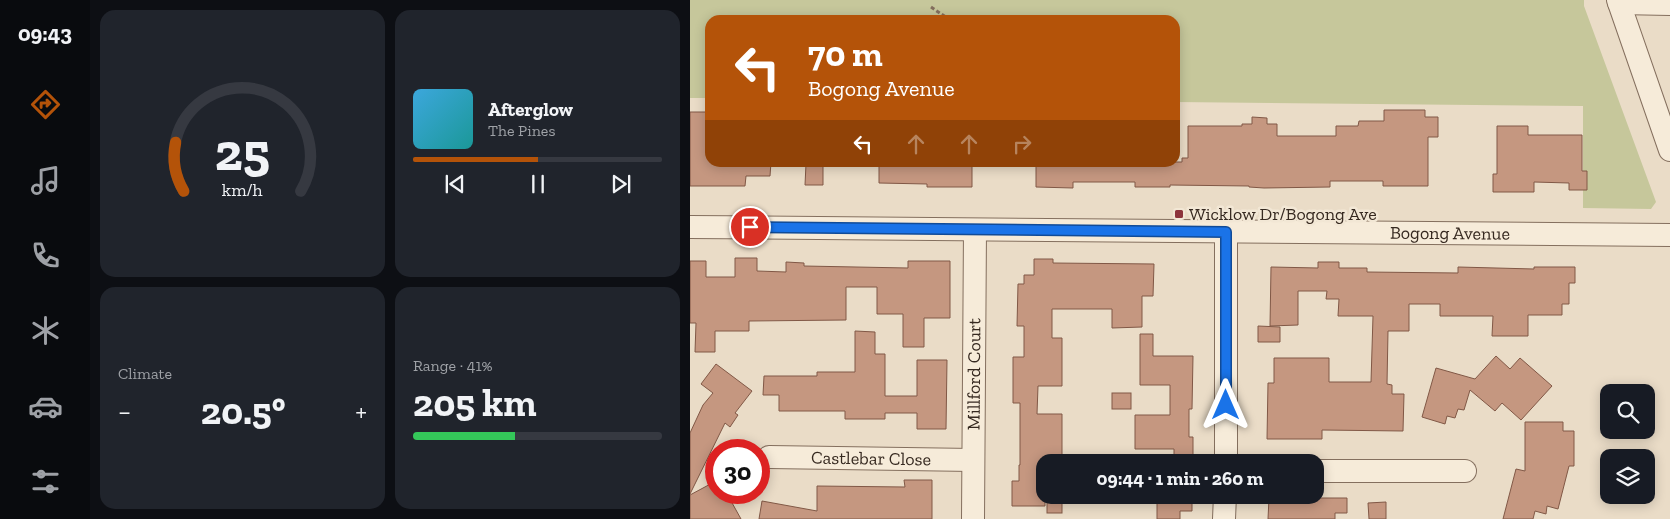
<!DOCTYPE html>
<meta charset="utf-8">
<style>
:root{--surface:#171b24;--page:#20242c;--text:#f1f3f6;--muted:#9ea1a6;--line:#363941;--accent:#b45309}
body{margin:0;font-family:"Zilla Slab",serif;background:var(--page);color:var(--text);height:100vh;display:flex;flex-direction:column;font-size:19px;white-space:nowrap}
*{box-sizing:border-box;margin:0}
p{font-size:16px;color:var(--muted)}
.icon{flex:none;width:28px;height:28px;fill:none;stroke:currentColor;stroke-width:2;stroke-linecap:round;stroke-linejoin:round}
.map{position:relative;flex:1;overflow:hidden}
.side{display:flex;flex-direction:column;gap:10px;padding:10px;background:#0d0f14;width:600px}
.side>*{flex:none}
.guide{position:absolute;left:15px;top:15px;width:475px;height:152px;border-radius:15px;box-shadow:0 2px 12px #0003;background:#b45309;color:#fff;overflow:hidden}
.controls{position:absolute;left:910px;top:384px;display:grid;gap:10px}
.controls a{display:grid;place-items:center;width:55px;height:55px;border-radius:10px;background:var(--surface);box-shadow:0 2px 12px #0003;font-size:25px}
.speed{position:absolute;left:15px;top:439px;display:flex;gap:10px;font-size:25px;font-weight:700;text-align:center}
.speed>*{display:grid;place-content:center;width:65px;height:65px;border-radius:50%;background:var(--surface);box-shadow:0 2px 12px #0003;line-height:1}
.speed .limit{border:8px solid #d22;background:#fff;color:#111}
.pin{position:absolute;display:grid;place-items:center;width:42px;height:42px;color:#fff;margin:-21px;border:2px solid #fff;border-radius:50%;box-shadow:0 1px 5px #0007}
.me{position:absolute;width:55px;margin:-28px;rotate:0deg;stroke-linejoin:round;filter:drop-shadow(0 0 4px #0008)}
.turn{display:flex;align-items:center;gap:18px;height:105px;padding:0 20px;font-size:22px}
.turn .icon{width:65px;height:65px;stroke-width:2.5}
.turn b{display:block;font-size:35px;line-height:42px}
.lanes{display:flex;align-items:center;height:48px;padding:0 20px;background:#0003;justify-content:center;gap:25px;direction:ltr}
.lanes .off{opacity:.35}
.big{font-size:38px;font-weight:700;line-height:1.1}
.side .tile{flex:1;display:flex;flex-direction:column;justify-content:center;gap:8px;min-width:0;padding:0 18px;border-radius:15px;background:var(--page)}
.side .dial{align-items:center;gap:0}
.dial svg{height:130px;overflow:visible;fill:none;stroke:var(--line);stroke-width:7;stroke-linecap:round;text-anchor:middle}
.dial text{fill:var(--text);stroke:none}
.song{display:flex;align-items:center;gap:15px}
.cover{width:60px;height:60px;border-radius:8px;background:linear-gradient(135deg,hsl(200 70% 55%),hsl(180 70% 35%))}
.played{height:5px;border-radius:2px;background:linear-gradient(90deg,var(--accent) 50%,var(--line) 50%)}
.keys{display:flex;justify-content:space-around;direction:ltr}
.heat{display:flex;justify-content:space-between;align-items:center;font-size:28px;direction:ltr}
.charge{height:8px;border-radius:4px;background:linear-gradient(90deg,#34c759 41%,var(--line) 0)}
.side .tiles{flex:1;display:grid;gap:10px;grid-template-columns:repeat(2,1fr)}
.trip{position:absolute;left:346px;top:454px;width:288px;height:50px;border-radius:15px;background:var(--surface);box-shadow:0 2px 12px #0003;font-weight:700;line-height:50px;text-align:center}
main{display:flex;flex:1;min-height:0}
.dock{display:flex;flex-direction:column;width:90px;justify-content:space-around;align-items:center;background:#090b0e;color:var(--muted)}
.dock .icon{width:35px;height:35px}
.dock .on{color:var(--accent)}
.dock b{font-size:22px;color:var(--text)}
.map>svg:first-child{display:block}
.green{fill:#c6c79b}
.building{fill:#c59780;stroke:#815846}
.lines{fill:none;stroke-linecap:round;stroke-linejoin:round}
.minor-casing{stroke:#846f5e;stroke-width:24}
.path{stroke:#846f5e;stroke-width:3;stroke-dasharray:4 2.5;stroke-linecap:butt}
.minor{stroke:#f6ebd9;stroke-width:22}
.route-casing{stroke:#114b97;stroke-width:12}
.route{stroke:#1a73e8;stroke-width:9}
.poi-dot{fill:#8d343c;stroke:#f2e7d5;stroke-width:2}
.labels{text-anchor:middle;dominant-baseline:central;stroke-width:5;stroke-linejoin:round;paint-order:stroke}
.poi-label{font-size:18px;fill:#362920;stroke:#f2e7d5;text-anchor:start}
.street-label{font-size:18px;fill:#362920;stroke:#f2e7d5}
</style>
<main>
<nav class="dock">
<b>09:43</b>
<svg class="icon on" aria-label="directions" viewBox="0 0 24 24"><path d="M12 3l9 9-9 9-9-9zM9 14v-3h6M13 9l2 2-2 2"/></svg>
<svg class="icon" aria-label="music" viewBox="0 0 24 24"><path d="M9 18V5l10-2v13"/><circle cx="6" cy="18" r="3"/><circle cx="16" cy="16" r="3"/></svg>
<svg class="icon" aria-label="phone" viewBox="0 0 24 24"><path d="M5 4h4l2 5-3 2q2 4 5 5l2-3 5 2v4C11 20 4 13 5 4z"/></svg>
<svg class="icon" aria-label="climate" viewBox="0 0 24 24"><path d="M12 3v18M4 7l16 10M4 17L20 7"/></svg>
<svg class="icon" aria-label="car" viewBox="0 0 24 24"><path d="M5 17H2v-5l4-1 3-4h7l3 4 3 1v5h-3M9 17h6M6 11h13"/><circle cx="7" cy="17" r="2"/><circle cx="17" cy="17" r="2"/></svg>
<svg class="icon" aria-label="filters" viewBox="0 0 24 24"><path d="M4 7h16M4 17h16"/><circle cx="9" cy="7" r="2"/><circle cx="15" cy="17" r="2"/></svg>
</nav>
<section class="side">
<div class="tiles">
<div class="tile dial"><svg viewBox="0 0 100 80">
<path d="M14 69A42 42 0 1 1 86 69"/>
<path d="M14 69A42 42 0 0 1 9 39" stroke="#b45309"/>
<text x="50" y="56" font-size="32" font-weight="700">25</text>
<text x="50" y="72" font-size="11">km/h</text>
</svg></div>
<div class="tile">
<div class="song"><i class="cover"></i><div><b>Afterglow</b><p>The Pines</p></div></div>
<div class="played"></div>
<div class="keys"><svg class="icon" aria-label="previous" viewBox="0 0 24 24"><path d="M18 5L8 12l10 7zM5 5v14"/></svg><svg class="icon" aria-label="pause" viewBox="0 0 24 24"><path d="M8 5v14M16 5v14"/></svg><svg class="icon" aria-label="next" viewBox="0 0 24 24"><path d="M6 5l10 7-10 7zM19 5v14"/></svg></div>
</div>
<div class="tile"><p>Climate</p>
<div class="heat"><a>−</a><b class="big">20.5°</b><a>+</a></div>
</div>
<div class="tile"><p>Range · 41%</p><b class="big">205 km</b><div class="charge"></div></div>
</div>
</section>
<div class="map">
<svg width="980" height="519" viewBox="0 0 980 519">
<rect width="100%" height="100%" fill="#eadcc7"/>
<!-- green -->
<polygon class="green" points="0,0 894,0 894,6 966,202 961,209 893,208 893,106 485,102 485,20 20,20 20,98 0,98"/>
<!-- building -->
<g class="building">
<polygon points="694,110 735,110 735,117 748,117 748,137 738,137 738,186 693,186 693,181 640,181 640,187 574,188 559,187 559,186 480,185 480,187 445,187 445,182 383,182 383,188 346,187 346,162 492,162 492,158 498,158 498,126 552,126 552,124 562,124 562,117 577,118 577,124 587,124 587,136 646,136 646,126 668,126 669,121 694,121"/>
<polygon points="0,112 20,112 20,162 81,162 80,176 56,176 55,186 0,186"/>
<polygon points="807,126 838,126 838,135 892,135 892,171 897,171 897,190 879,190 879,183 844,182 844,192 803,192 803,174 807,174"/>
<polygon points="189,162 282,162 282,187 237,187 237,184 189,183"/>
<polygon points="116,164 133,164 133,185 115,185"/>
<polygon points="45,258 67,258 67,271 96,272 96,262 114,263 114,266 218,268 218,261 260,261 260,318 234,318 234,347 213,347 213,314 187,314 187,287 156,287 156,320 59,321 59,331 25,331 25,352 5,352 6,323 0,323 0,261 16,261 16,277 45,277"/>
<polygon points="344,259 363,259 363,263 464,264 463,296 452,296 452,327 422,328 422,309 362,309 362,338 372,338 372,386 348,386 347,414 372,414 372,462 355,462 355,506 322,506 322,481 329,481 329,465 330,465 330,403 323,403 323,357 334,357 334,326 327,326 328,284 334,284 334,275 344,275"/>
<polygon points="628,262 649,262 649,268 677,268 677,272 768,273 768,267 844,269 844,267 885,267 885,283 879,283 879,304 872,304 872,315 838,315 838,336 802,336 803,316 750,316 750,304 719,304 719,331 698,331 697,384 702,385 702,394 714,394 713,431 632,430 632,439 577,439 578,383 584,383 584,358 639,358 639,382 681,382 683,316 648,316 649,299 636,299 637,291 608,291 608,325 580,326 581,267 628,268"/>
<polygon points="568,326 590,327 590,342 568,342"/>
<polygon points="165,331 185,332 185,354 195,354 195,396 227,396 227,360 257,360 256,429 227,429 227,413 195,413 195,419 155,419 155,411 89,411 89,395 73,395 74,376 127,376 127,372 165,372"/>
<polygon points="450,334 463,334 463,356 503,356 502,409 499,409 499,437 503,437 503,456 484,456 484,449 445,449 445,415 480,415 480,385 450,385"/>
<polygon points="806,356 820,369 830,358 862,386 831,420 812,403 805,411 780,390 774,410 768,409 765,418 757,416 755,424 732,417 746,368 785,379"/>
<polygon points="26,364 62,391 45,413 48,415 40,427 35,423 0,494 0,433 13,405 23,393 11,384"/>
<rect x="422" y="393" width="19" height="16"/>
<polygon points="835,422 873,422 873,431 884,431 884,466 879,466 868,509 857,506 856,514 845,511 843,519 813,519 826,469 835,471"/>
<polygon points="214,480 242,480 242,519 69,519 72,501 127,511 127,486 215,487"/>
<polygon points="26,481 26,492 36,492 51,519 0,519 0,495"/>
<rect x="357" y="495" width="15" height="18"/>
<polygon points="467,495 502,495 502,511 490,511 490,519 467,519"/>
<polygon points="579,498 657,498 657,513 645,513 645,519 578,519"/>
<polygon points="696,502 696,519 679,519 678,503"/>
</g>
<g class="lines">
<defs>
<g id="minor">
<polyline points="928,0 980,150"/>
<polyline points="929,3 980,4"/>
<path id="s1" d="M0,227L980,235"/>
<path id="s2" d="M79,457L283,460"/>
<polyline points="536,462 536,232"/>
<polyline points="625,471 775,471"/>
<path id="s3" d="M283,519L285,230"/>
<polyline points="534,519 535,495"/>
</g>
</defs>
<!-- minor casing -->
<use href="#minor" class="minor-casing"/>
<!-- path -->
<polyline class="path" points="241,7 260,20"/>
<!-- minor -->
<use href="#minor" class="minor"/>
</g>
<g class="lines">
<defs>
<polyline id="route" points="60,227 536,232 536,405"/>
</defs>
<!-- route casing -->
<use href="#route" class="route-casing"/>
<!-- route -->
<use href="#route" class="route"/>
</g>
<!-- markers -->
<rect class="poi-dot" x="484" y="209" width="10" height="10" rx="2.5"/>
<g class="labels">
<!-- poi labels -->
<g class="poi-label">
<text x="499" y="214">Wicklow Dr/Bogong Ave</text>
</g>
<!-- street labels -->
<g class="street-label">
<text stroke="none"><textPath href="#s1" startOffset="760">Bogong Avenue</textPath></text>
<text stroke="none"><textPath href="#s3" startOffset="145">Millford Court</textPath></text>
<text stroke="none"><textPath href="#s2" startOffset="102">Castlebar Close</textPath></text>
</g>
</g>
</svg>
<div class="controls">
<a><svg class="icon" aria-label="search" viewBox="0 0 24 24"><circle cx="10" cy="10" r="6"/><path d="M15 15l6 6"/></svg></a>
<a><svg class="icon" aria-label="layers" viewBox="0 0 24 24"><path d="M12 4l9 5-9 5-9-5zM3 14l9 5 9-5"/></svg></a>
</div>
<div class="speed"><div class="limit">30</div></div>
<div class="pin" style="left:60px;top:227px;background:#d93025"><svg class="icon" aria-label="arrive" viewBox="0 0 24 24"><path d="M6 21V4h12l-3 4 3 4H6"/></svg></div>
<svg class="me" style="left:536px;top:405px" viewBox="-20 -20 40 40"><path d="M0-17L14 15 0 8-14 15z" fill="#1a73e8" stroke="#fff" stroke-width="4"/></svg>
<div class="trip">09:44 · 1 min · 260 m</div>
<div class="guide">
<div class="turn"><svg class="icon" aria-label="left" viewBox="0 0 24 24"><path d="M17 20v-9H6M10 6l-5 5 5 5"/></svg><div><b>70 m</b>Bogong Avenue</div></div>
<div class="lanes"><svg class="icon" aria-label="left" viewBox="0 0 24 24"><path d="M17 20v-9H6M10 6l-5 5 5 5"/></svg><svg class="icon off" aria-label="ahead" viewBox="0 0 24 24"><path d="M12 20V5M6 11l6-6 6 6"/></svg><svg class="icon off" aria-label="ahead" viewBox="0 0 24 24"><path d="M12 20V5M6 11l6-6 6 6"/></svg><svg class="icon off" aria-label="right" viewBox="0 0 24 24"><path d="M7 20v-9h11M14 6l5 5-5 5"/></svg></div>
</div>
</div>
</main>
